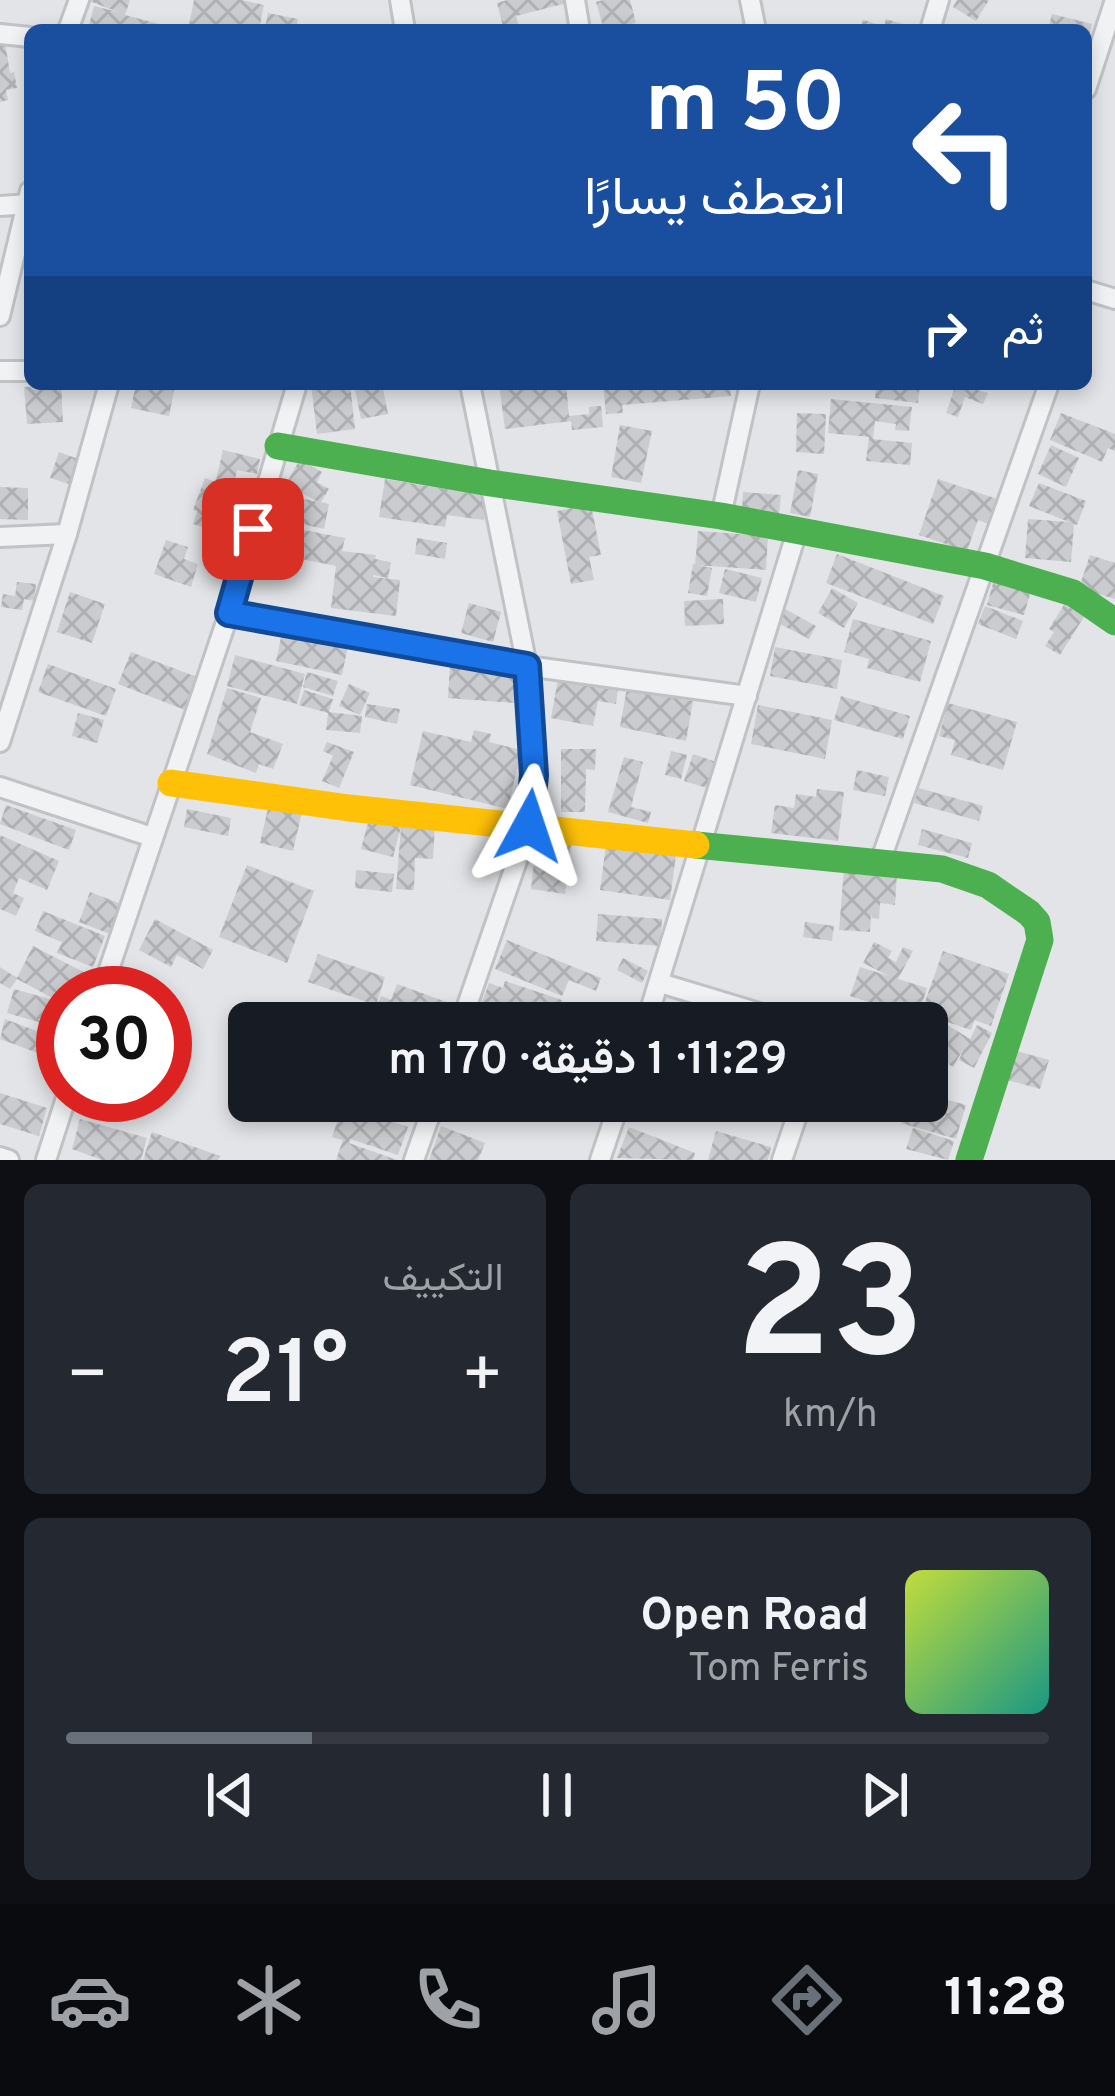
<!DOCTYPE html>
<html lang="ar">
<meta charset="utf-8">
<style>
:root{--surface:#171b24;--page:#242831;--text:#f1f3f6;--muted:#9ea1a6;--line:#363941;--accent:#6a707a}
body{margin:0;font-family:Overpass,Vazirmatn,sans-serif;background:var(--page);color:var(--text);direction:rtl;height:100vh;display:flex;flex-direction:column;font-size:45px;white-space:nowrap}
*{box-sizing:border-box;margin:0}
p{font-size:39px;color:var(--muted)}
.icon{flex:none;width:66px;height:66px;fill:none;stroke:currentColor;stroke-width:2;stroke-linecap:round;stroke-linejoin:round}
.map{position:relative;height:1160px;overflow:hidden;direction:ltr}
.sheet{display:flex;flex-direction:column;gap:24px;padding:24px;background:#0d0f14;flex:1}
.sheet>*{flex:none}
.banner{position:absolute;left:24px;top:24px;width:1068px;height:366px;border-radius:18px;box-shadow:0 6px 18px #0003;direction:rtl;background:#1a4fa0;color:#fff;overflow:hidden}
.speed{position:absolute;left:36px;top:966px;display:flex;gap:24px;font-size:60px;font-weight:700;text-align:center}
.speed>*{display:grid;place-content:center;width:156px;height:156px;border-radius:50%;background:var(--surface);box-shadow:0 6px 18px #0003;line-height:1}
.speed .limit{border:18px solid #d22;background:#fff;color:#111}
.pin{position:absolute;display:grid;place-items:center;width:102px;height:102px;color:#fff;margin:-51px;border-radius:24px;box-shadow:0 6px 18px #0006}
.me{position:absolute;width:132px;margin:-66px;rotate:5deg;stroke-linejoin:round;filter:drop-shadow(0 0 9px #0008)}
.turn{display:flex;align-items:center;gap:42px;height:252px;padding:0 48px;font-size:54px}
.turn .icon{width:156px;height:156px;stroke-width:2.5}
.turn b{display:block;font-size:84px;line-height:102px}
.then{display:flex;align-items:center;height:114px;padding:0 48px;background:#0003;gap:24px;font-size:45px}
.big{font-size:90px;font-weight:600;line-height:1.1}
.sheet .tile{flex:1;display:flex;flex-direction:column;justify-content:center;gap:18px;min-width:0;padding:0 42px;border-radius:18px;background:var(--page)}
.sheet .dial{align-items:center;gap:0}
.dial b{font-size:156px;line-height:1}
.song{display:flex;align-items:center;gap:36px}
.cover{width:144px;height:144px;border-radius:18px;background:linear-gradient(135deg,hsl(70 70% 55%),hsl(170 70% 35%))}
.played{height:12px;border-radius:6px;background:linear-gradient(90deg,var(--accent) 25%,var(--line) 25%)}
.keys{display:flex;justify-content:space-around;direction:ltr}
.heat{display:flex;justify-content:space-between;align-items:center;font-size:66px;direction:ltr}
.sheet .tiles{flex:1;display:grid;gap:24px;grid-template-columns:1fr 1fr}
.tile:last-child{grid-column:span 2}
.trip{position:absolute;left:228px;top:1002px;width:720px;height:120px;border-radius:18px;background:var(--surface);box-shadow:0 6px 18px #0003;font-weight:600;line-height:120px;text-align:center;direction:rtl}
.dock{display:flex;height:192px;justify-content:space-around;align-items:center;background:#090b0e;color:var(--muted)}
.dock .icon{width:84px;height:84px}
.dock .on{color:var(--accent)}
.dock b{font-size:54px;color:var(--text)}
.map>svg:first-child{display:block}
.building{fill:url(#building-cross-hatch)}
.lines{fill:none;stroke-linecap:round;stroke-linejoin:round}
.street-casing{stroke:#c0c2c5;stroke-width:24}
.street{stroke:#f1f2f4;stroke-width:18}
.fast{stroke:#4caf50;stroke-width:27}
.slow{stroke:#ffc107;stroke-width:27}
.route-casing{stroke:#114b97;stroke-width:30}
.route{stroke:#1a73e8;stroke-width:21}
</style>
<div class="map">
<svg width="1115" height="1160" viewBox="0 0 1115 1160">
<defs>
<pattern id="building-cross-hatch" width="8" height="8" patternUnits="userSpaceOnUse" patternTransform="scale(3)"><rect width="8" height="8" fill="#cbcccf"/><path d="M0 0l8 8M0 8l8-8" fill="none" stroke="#aeb0b3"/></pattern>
</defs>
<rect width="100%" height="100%" fill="#e2e4e7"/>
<!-- building -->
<g class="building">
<polygon points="87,0 130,0 125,15 163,25 162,30 88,29 94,6 118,12"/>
<polygon points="194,0 242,0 264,5 259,30 188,30"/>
<polygon points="507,0 571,0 571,2 516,16 519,27 504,30 497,3"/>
<polygon points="603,0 630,0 636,23 604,30 596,2"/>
<polygon points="957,0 989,0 976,21 953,7"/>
<polygon points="268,13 298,19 296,30 265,29"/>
<polygon points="1052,14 1092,24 1088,42 1086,30 1048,30"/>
<polygon points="886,19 920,29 919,30 860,30 863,20 884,26"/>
<polygon points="5,42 10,73 14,72 17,88 6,90 8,100 0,102 0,43"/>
<polygon points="136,384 175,386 169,416 131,408"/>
<polygon points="311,384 350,384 355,429 317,434"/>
<polygon points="354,384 382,384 388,414 361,419"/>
<polygon points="499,384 566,384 569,416 589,414 589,407 601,406 603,427 572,430 571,421 505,429"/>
<polygon points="603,384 730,384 731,396 622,405 623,413 606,414"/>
<polygon points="876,384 920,384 918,403 875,398"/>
<polygon points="956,384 988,393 983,404 965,397 958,417 946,413"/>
<polygon points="61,385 63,422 27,424 24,387"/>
<polygon points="831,399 912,407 909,431 895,430 896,424 875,421 873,439 912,443 910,465 866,461 869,437 828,433"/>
<polygon points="797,413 826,414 824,454 796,452"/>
<polygon points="1061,413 1115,434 1115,451 1108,448 1102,462 1050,440"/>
<polygon points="620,425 652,431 641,483 611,477"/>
<polygon points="1051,445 1079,458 1066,487 1038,474"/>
<polygon points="223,450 260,459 257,474 237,470 234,484 216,480"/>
<polygon points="59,452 81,460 72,485 50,478"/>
<polygon points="300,459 322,472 317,482 329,489 321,502 329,504 324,529 281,519 286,495 318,502 286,484"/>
<polygon points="798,470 818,474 810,517 790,513"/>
<polygon points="205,478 252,496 233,548 206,537 208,529 193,524 197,511 193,510"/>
<polygon points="385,479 488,496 484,520 447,515 445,527 379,517"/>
<polygon points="938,479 1000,500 992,525 978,520 967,551 919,535"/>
<polygon points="1039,483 1086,501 1077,525 1074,524 1071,562 1025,558 1028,519 1069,522 1029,506"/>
<polygon points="0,487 28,488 28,520 0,519"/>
<polygon points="743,492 781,495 779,514 742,511"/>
<polygon points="591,504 601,555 589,557 594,580 571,584 557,511"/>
<polygon points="277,525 345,538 342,551 376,555 375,559 391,562 388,578 373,575 373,577 400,580 396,616 331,608 336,566 271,553"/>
<polygon points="698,531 768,536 766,570 695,565"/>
<polygon points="417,538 447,543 445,559 415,554"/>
<polygon points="166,540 188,547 184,559 198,564 191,587 154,574"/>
<polygon points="837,554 944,596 933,624 826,583"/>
<polygon points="1090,555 1115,563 1115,599 1079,588"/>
<polygon points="693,564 712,568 707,596 688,593"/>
<polygon points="725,569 762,578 756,602 719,593"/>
<polygon points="995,576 1032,587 1024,615 987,605"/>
<polygon points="17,582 36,584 34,601 24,599 22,610 1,607 3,594 15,596"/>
<polygon points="832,588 858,603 844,628 818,613"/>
<polygon points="70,592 105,604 92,643 57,632"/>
<polygon points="723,599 724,624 685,626 684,601"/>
<polygon points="1067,600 1087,612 1060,655 1045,646 1054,632 1049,629"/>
<polygon points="469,603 501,612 493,642 461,633"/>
<polygon points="985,606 1023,621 1016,639 978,624"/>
<polygon points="785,609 816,626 809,639 778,623"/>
<polygon points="853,619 931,641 920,682 867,668 869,659 844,652"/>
<polygon points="283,628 349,641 342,675 276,661"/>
<polygon points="775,647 842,660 837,689 770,676"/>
<polygon points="131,652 197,677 185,710 118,684"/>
<polygon points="235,655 305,674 297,704 227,686"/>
<polygon points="450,663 517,668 515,703 448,698"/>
<polygon points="48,664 116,689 106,716 38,692"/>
<polygon points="307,672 338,681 333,696 303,687"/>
<polygon points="558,679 618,689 616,704 598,701 593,726 551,718"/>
<polygon points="349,684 370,693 360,715 339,706"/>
<polygon points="227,688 261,698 250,732 283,744 273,769 259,764 256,773 207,754"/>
<polygon points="627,688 693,701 686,741 620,727"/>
<polygon points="304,690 333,699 329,712 362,716 360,733 326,730 328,713 299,705"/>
<polygon points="841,696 910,716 903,739 834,720"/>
<polygon points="948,703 1017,722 1003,770 951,755 955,740 939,736"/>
<polygon points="367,704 400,709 397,724 365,717"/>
<polygon points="758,705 832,720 825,759 751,744"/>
<polygon points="78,713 104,720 97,743 72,736"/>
<polygon points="474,730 491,734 489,742 521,750 508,809 410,785 423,731 471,742"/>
<polygon points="327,742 354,752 339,788 322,781 333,756 323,751"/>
<polygon points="561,749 596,749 595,770 586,769 585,812 561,812"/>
<polygon points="671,751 687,755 681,779 665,775"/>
<polygon points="693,754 722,764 714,790 684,781"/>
<polygon points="624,757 643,762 631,807 651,812 648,823 608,812"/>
<polygon points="857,770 889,777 885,796 853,790"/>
<polygon points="919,788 983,806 979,821 914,803"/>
<polygon points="817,789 844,792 838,841 771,833 775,805 794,808 796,794 816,797"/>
<polygon points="269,804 302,812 293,851 260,843"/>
<polygon points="6,805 76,830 69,850 0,824"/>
<polygon points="187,809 231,818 228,836 184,827"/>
<polygon points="370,815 435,821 433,859 415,858 414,890 396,889 401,827 393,857 361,849"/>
<polygon points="922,829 972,843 968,858 918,845"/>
<polygon points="537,834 572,838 565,894 531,889"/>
<polygon points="0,835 59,861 47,890 19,878 13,893 24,898 16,916 0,909"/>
<polygon points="606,845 676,854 670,900 600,890"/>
<polygon points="247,865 314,891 287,963 219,937"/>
<polygon points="844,869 897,874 895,905 880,903 879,919 872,918 871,914 870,932 839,930"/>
<polygon points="356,870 394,874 392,892 355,888"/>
<polygon points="90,892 121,904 110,934 79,922"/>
<polygon points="43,911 105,936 93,967 57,953 62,942 35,931"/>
<polygon points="598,914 662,919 660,946 596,941"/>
<polygon points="155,919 213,950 203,969 177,955 171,967 139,950"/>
<polygon points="805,922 834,926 832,941 803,937"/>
<polygon points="507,940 601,978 596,991 569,980 562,996 495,969"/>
<polygon points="874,942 892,951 888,958 896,962 903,947 913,951 898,979 927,988 918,1018 850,996 860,967 889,976 863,963"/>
<polygon points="33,946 95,978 87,993 63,993 63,1029 7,1013 14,989 60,1002 17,979 10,989 0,983 0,967 17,978"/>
<polygon points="943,951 1009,974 991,1026 974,1020 971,1030 921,1013"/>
<polygon points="318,954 385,977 376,1005 308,982"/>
<polygon points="623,958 648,971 642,983 617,970"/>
<polygon points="505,981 562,1000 554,1023 545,1023 482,1002 489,983 503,988"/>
<polygon points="397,984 452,1004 446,1023 415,1023 376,1009 381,996 391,1000"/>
<polygon points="570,1005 617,1023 563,1023"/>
<polygon points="481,1006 532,1022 532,1023 475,1023"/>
<polygon points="5,1019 63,1041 62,1062 0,1039"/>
<polygon points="165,1020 178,1025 168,1050 180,1055 175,1069 165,1065"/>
<polygon points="927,1022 941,1031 946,1024 970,1039 977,1025 992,1033 974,1068 959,1060 964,1048 953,1067 927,1051"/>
<polygon points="1013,1050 1049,1060 1040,1089 1004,1079"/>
<polygon points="0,1093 47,1108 39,1136 0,1124"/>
<polygon points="927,1094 966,1105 956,1139 901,1123 907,1101 927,1101"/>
<polygon points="343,1105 408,1127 398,1155 350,1139 349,1143 397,1160 336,1160 343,1140 332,1137"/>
<polygon points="80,1119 147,1138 141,1160 102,1160 72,1149"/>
<polygon points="441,1126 485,1143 478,1160 429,1160"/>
<polygon points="629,1127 695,1153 693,1160 617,1158"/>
<polygon points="913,1128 954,1141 948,1160 906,1149"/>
<polygon points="716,1131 771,1147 768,1160 708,1160"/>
<polygon points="152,1132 220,1156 218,1160 143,1160"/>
</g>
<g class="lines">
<defs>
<g id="street">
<polyline points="400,0 405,30"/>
<polyline points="575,0 580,30"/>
<polyline points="750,0 756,30"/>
<polyline points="68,30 79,0"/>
<polyline points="930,30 939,0"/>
<polyline points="0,34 30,37"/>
<polyline points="1086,89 1115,0"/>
<polyline points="0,206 30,204"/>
<polyline points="1086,290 1115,299"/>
<polyline points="0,316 30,191"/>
<polyline points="0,371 30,371"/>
<polyline points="721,516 750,384"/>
<polyline points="0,537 67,534"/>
<polyline points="229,613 527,666 747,696"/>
<polyline points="0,742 67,534 109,384"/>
<polyline points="0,787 152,837"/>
<polyline points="880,862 1049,384"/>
<polyline points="660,983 792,1023"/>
<polyline points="101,993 229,613 297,384"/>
<polyline points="461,1023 529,826 534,775 527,666 470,384"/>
<polyline points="646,1023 797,531"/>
<polyline points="0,1157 9,1160"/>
<polyline points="46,1160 67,1095"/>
<polyline points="414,1160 435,1101"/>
<polyline points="600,1160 620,1101"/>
<polyline points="782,1160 802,1101"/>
</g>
</defs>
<!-- street casing -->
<use href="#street" class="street-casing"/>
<!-- street -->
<use href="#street" class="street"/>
<!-- fast -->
<g class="fast">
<polyline points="278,446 490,483 721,516 985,566 1073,593 1115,622"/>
<polyline points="696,845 942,869 988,885 1029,913 1037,922 1040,940 969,1160"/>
</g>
<!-- slow -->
<polyline class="slow" points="171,783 349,808 696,845"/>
</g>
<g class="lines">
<defs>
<polyline id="route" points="253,529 229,613 527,666 534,775 529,826"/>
</defs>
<!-- route casing -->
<use href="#route" class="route-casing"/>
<!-- route -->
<use href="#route" class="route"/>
</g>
</svg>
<div class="speed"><div class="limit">30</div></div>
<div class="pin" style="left:253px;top:529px;background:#d93025"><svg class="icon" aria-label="arrive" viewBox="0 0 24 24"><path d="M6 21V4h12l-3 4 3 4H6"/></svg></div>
<svg class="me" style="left:529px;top:826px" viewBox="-20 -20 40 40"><path d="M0-17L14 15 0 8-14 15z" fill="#1a73e8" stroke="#fff" stroke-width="4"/></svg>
<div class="trip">11:29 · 1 دقيقة · 170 m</div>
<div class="banner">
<div class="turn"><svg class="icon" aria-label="left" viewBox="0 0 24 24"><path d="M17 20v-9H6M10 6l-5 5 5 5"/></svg><div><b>50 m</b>انعطف يسارًا</div></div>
<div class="then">ثم<svg class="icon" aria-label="right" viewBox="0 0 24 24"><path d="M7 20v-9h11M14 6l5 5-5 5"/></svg></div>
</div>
</div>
<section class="sheet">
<div class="tiles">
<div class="tile dial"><b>23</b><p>km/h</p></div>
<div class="tile"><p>التكييف</p>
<div class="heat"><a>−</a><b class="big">21°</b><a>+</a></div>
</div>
<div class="tile">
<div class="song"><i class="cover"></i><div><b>Open Road</b><p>Tom Ferris</p></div></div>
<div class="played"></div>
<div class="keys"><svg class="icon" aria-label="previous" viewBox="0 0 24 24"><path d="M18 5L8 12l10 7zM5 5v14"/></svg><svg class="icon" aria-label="pause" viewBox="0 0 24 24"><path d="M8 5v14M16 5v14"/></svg><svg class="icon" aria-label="next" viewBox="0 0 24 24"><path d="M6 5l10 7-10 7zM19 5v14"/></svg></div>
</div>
</div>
</section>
<nav class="dock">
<b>11:28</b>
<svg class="icon on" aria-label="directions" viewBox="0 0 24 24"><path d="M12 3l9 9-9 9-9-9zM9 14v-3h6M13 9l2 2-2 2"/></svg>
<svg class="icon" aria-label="music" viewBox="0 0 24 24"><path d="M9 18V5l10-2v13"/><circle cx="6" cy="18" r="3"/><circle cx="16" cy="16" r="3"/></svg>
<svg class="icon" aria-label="phone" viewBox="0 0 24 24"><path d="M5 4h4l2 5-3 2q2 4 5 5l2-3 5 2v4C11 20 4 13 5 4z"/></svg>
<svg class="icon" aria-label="climate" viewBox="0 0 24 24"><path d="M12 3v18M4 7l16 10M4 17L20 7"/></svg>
<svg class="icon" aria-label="car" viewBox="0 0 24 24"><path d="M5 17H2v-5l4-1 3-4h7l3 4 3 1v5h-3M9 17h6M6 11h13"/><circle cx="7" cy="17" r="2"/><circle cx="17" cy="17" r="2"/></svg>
</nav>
